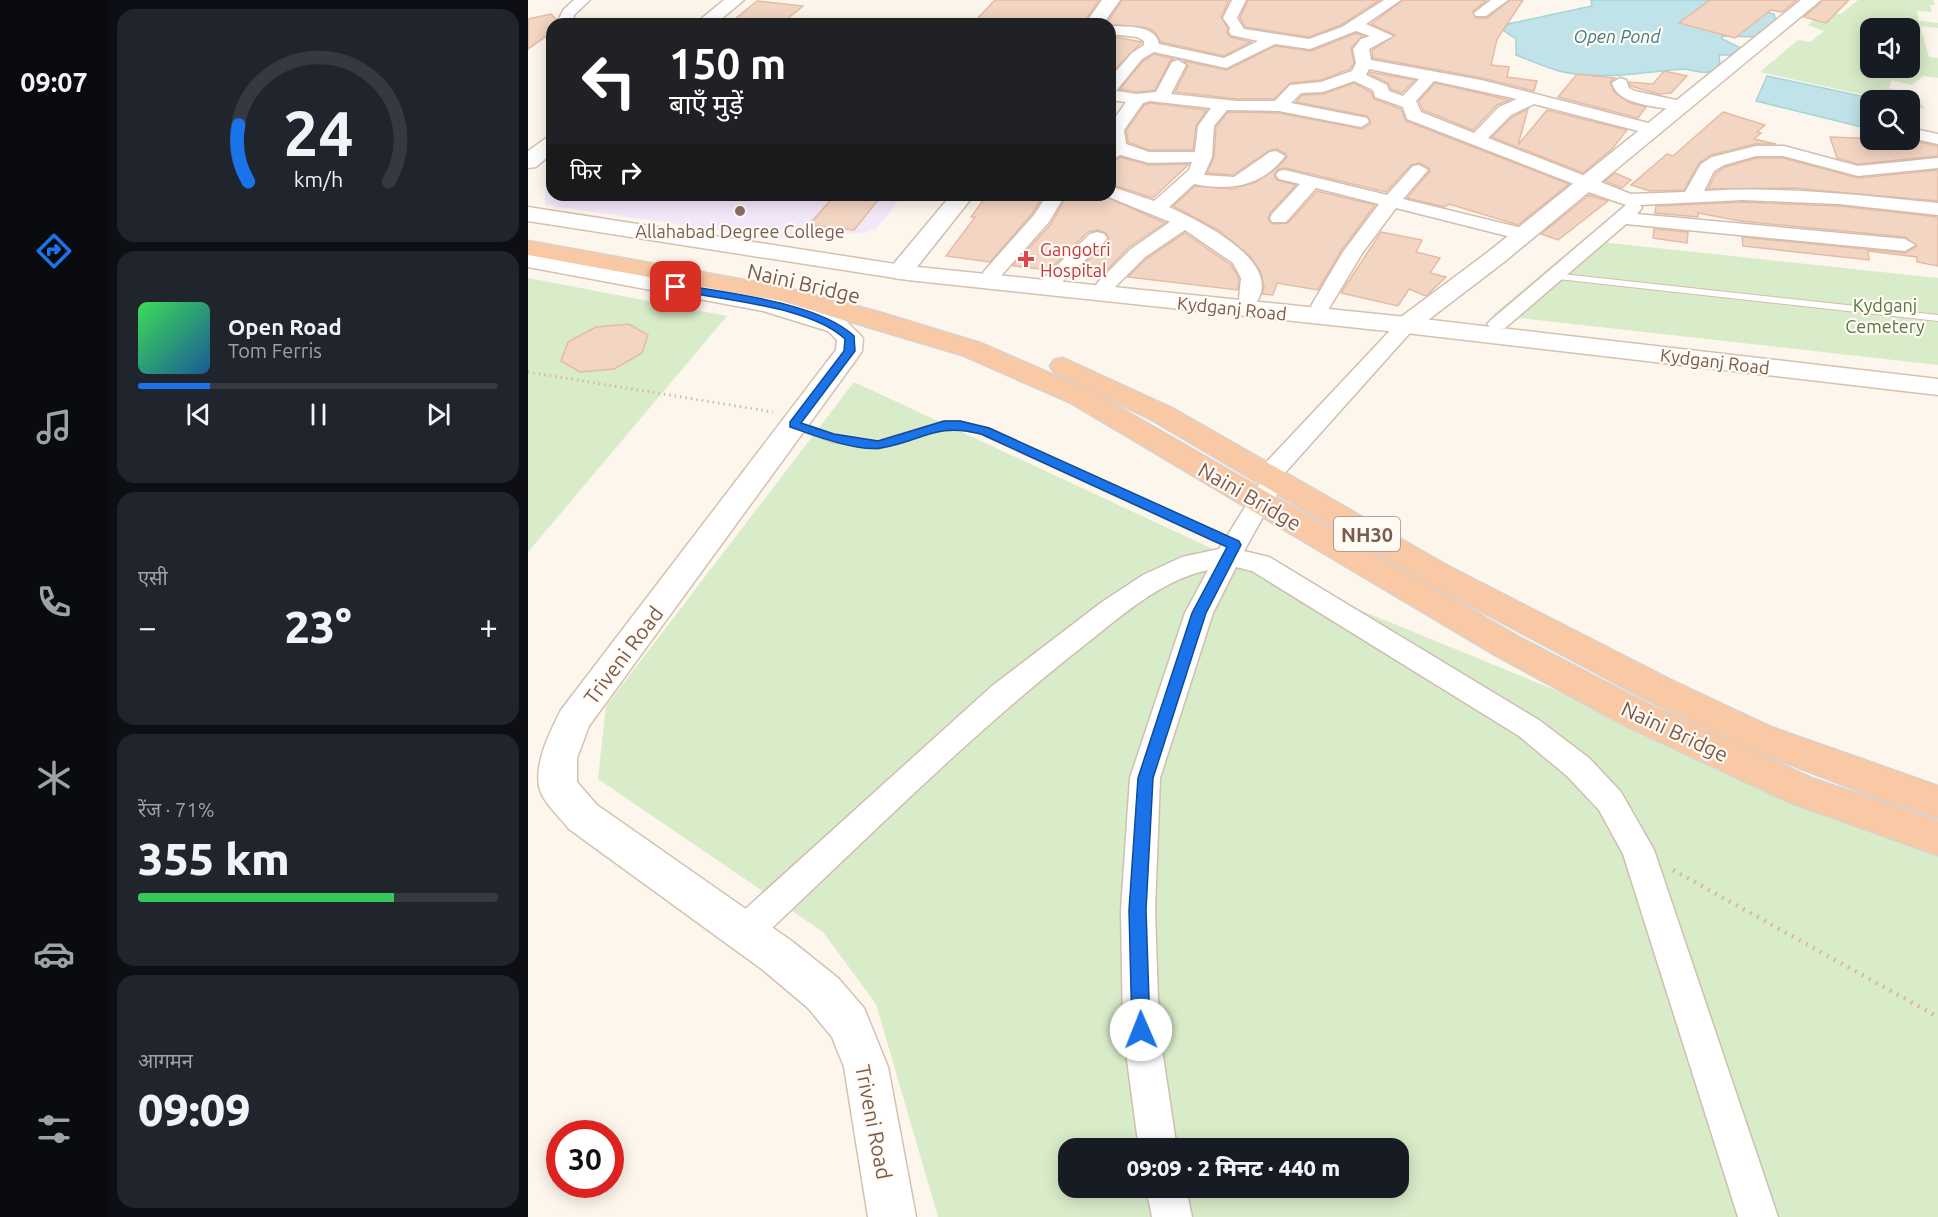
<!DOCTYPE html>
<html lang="hi">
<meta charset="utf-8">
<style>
:root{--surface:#171b24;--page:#20242c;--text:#f1f3f6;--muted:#9ea1a6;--line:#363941;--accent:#1a73e8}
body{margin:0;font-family:Ubuntu,"Noto Sans Devanagari",sans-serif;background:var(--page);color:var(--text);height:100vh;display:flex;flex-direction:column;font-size:22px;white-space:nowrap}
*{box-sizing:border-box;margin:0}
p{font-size:20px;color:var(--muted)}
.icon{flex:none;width:33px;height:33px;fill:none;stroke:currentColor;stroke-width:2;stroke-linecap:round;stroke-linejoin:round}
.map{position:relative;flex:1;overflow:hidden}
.side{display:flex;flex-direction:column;gap:9px;padding:9px;background:#0d0f14;width:420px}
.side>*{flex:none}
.banner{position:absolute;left:18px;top:18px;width:570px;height:183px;border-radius:18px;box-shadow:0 3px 15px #0003;background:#202124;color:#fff;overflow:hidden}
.fabs{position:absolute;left:1332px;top:18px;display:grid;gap:12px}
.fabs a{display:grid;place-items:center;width:60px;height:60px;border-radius:12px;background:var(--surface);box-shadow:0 3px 15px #0003;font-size:30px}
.speed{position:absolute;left:18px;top:1120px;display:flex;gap:12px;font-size:30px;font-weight:700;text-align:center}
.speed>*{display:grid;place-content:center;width:78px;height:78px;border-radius:50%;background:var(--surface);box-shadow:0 3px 15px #0003;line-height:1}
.speed .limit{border:9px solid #d22;background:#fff;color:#111}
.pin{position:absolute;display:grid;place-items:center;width:51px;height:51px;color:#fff;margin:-26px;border-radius:12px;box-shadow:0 3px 9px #0006}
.me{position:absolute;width:66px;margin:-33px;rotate:359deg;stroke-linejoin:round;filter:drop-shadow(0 0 4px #0008)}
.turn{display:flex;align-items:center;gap:21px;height:126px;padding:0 24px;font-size:27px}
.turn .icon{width:78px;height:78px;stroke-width:2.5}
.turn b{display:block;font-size:42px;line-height:51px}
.then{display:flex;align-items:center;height:57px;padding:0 24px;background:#0003;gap:12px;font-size:22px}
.big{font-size:45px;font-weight:800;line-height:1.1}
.side .widget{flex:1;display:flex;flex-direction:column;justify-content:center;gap:9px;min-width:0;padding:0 21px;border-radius:18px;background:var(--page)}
.side .dial{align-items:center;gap:0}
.dial svg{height:156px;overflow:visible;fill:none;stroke:var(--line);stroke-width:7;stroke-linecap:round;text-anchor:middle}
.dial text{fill:var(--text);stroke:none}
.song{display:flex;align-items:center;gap:18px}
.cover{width:72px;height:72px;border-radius:9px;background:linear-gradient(135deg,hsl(130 70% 55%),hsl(210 70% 35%))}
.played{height:6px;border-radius:3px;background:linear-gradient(90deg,var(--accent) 20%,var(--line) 20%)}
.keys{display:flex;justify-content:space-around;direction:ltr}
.heat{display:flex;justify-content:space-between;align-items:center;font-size:33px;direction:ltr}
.charge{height:9px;border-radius:4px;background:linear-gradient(90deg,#34c759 71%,var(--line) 0)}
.trip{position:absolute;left:530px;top:1138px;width:351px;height:60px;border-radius:18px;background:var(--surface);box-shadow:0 3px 15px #0003;font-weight:800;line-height:60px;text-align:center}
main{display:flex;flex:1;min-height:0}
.dock{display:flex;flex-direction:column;width:108px;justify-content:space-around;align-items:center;background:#090b0e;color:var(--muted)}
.dock .icon{width:42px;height:42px}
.dock .current{color:var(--accent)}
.dock b{font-size:27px;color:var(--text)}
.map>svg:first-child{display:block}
.education{fill:#f3e8fa}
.green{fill:#d8ecc9;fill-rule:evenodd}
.water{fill:#bfe3e8;stroke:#a5d3da;stroke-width:1.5}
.building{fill:#f3d5c3;stroke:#e6bba3;stroke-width:1.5}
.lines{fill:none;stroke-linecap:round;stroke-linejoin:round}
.service-casing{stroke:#d1beb0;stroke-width:2}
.minor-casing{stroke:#d1beb0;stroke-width:3}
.tertiary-casing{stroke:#d1beb0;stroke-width:3}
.secondary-casing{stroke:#d6c0b0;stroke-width:3}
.trunk-casing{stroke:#dad1cd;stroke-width:3}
.path-far1{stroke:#d9b8a5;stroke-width:3;stroke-dasharray:1.5 4;stroke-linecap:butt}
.path{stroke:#d9b8a5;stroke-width:4.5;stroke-dasharray:2 6;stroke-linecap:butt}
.service{fill:#fff;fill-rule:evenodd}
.minor{fill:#fff;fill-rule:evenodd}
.tertiary{fill:#fff;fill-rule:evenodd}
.secondary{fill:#fff;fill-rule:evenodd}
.trunk{fill:#f9c8a4;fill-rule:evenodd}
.route{fill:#1a73e8;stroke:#114b97;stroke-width:1.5}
.education-dot{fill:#8d6e63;stroke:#fffaf3;stroke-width:2}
.health-dot{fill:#e0444e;stroke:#fffaf3;stroke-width:2}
.labels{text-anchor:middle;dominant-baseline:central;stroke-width:4.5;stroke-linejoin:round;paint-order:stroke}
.far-water-label{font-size:18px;font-style:italic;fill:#437c86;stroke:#fffaf3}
.far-education-label{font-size:18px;fill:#785e54;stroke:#fffaf3}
.far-health-label{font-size:18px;fill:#be3a42;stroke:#fffaf3;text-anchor:start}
.far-park-label{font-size:18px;fill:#537a41;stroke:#fffaf3}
.far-street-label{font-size:18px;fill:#7a5c4d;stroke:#fffaf3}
.shield{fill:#fffaf3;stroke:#a28b7f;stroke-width:1.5}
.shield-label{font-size:20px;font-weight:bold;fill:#7a5c4d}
.street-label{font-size:21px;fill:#7a5c4d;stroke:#fffaf3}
</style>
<main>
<nav class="dock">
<b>09:07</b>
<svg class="icon current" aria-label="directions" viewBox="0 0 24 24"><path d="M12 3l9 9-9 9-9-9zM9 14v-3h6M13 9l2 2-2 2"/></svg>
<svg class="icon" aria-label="music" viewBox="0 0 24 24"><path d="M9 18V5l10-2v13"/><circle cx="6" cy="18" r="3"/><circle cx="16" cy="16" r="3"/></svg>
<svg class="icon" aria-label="phone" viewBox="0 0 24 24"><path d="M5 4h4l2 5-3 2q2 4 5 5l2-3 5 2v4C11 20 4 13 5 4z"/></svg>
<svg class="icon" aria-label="climate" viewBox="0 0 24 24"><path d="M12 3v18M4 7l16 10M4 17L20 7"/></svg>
<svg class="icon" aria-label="car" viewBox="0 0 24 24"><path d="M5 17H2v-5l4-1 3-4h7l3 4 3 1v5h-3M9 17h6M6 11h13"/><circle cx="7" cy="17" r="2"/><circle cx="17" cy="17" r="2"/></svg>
<svg class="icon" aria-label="filters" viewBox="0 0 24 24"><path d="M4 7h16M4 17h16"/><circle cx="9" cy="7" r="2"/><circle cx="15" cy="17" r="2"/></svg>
</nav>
<section class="side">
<div class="widget dial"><svg viewBox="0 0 100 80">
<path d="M14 69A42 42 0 1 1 86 69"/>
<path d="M14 69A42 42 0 0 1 9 40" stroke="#1a73e8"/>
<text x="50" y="56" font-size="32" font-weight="700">24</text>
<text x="50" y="72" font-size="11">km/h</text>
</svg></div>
<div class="widget">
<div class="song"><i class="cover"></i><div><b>Open Road</b><p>Tom Ferris</p></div></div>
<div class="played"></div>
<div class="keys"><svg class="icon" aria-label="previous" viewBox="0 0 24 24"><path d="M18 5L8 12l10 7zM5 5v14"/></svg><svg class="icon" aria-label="pause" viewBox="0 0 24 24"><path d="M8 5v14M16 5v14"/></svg><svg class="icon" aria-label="next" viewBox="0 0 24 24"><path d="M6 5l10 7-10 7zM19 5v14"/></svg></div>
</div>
<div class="widget"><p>एसी</p>
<div class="heat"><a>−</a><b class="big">23°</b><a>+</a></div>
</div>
<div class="widget"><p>रेंज · 71%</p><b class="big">355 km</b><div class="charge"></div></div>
<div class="widget"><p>आगमन</p><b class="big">09:09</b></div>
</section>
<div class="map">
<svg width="1410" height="1217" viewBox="0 0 1410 1217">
<rect width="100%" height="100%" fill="#fdf6ec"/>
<!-- education -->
<polygon class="education" points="24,184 24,195 375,195 348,229 335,233 245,238 17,205 17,190"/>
<!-- green -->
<g class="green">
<path d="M1330,0H1405L1407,5H1402L1404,12L1389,11L1391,21L1410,23V28L1392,26L1401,57L1410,58V78L1395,76L1384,85L1364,80L1361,88L1388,96L1397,109L1382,106V100H1359L1232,72L1270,40L1282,42L1296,31L1280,25L1291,13L1313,14ZM1342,28H1382V68H1342Z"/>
<polygon points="1054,240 1410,278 1410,365 965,315"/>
<polygon points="0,278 199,316 0,552"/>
<path d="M326,382L700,556L1274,791L1410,831V1217H410L348,1004L295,932L70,779L78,706ZM540,1149H870V1188H540Z"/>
</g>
<!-- water -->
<g class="water">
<path d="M1063,0H1213L1222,7L1246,14L1248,22L1228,37L1194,36V39L1213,48L1202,55H1191C1192,61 1193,67 1186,70C1177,76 1165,69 1155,69C1116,72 1070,81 1031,71C1016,67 1002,60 988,55V39L975,30L980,24L1064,6Z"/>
<polygon points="1239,76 1351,100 1342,100 1342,129 1228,101"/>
</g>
<!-- building -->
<g class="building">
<polygon points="467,0 571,0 555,24 484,21 481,24 448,20"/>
<polygon points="594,0 701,0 693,17 700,28 699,33 703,37 723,42 696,56 633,42 626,31 619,28 578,24"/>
<polygon points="720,0 852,0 813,25 781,37 717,27 712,18"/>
<polygon points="875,0 959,0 945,11 948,18 959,18 982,0 995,0 969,39 963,65 981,67 979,77 1009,81 1006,91 954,78 845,58 844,50 867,35 843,24"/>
<polygon points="1182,0 1269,0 1254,12 1243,10 1207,38 1151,23"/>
<polygon points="1295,0 1321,0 1298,23 1276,17"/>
<polygon points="229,1 275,6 253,24 201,24"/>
<polygon points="23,14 28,19 24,24 24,32 0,49 0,19"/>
<polygon points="828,33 835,36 823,48 826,63 822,69 793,80 762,83 746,99 709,99 647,92 660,66 656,61 699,70 747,46 783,51"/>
<polygon points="582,36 614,42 582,75"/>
<polygon points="626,54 646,59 642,61 627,90 609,92 592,89 615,61"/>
<polygon points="1136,71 1159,76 1143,93 1130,94 1103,86 1101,82 1125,84"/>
<polygon points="842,72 887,80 874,93 863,89 860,83 841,74"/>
<polygon points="1049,74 1087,78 1082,82 1086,92 1102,103 1118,107 1110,118 1030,97"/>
<polygon points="826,83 843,92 846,99 873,109 878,121 1041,184 990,225 921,204 917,207 879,198 902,171 901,168 892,163 883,165 858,192 758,168 751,169 746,175 749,180 768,185 742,213 740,219 744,224 760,223 789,191 847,205 813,251 790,290 749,283 745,295 734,294 736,287 733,272 722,256 690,230 645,206 667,186 704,189 728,182 749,168 759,157 758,154 749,149 742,150 705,175 679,173 686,157 688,127 700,112 751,113 834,129 843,123 839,116 768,102 774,95 796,94"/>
<polygon points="907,83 982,100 969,105 945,130 895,110 891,101"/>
<polygon points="622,103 679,110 668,126 665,150 621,150 600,142 598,131 616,105"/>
<polygon points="1000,109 990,145 1019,110 1099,130 1084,149 1055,173 964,137 984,117"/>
<polygon points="1195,112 1237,125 1229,132 1233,133 1226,139 1248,144 1227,144 1183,155 1171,163 1156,190 1122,191 1103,185 1139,154 1145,156"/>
<polygon points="1302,137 1380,140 1410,146 1410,156 1330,164 1309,158"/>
<polygon points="592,157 621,165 661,164 625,198 582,184 582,163"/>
<polygon points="1228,158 1255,158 1330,178 1410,170 1410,201 1264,188 1180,189 1188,173 1197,167"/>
<polygon points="1087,173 1103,180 1094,188 1077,181"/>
<polygon points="307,195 354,195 326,230 281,225"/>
<polygon points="459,195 516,195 504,214 462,262 418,256 447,217 443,217"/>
<polygon points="539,195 574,195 637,223 601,247 573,276 547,273 581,239 578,233 570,230 560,232 521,270 485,266 523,224"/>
<polygon points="1061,195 1080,201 1030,240 1013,234"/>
<polygon points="1215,202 1311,206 1410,217 1410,266 1389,262 1389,257 1340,251 1341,260 1215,246 1214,237 1377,253 1389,246 1377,237 1212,221 1170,213 1170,217 1127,213 1128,206"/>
<polygon points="1126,229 1160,232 1159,243 1125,238"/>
<polygon points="853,232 894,240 888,252 912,258 902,273 918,277 898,296 881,289 870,306 813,293"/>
<polygon points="657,233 703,265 711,278 710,290 600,277 618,259"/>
<polygon points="101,324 120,335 114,353 86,369 52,372 33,361 40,342 68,327"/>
</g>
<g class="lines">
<defs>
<g id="service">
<polygon points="1025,273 1410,315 1410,321 1021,278 1021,274"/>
<polygon points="266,420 306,435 350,441 416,421 432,421 461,428 711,542 712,545 706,550 701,548 453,434 432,429 417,429 350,449 304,442 262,427 260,424 262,421"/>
</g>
<g id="minor">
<polygon points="46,0 62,0 47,14 42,24 28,24 36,9"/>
<path d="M704,0H718L709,18L716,29L781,39L814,27L856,0H873L838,24L865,36L841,49L843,60L953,80L1128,125L1130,129L1122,134L1006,104L983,115L960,138L1103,194L1157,192L1173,164L1184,157L1228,146H1256L1330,166L1410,158V168L1330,176L1255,156H1228L1196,165L1186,171L1176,191C1254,186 1332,195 1410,203V215L1311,204L1215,200L1112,205L1114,208L1109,214L1377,239L1387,245L1377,251L1098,224L977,328H963L959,324L963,320L1098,205L1049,188L1046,184L879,119L875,107L847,97L845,90L826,81L795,92L773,93L763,103L839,118L841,122L833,127L751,111L699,110L686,126L684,157L676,175L706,177L742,152L748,151L757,156C734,187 701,191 666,184L641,207C669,220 757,261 728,303H714L711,299L713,278L705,263L657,230L617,257L585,289H571L568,285L571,281L603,249L642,222L576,195H582V186L626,201L661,170L664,162L621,163L592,155L582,161V125L598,102L582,100V78L604,53L616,45V41L609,37L582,34V26C597,27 628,24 631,44L696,58L730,41L703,35L701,32L702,28L695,18ZM828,31L842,36L833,39L825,49L828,63L824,71L793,82L762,85L747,101H709L643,94L658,65L650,60L644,62L628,92L609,94L588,91L614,59L626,52L698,68L747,44L782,49ZM841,69L891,79L875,96L861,91L859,85L838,75ZM906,81L989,99L971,107L946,133L893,112L888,101ZM622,101L683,108L670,126L667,152H621L598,144L596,130L615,103Z"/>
<polygon points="963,0 980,0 958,16 948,16 946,13"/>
<path d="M1092,78L1098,80L1101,88L1107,91L1157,102L1159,106L1151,111C1131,106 1090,106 1084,83Z"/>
<polygon points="1382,128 1410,134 1410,144 1382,138"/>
<polygon points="891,165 900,170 875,199 1002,230 1005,234 995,240 868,208 835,252 800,310 786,310 783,306 815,252 851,204 788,188 758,222 744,222 742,218 744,214 772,184 751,179 748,175 751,171 757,170 859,195 885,166"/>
<polygon points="519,195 537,195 521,222 472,277 458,277 455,273 458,269 506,215"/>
<polygon points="569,232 576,234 579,238 576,242 532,284 518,284 515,280 518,276 562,234"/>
<path d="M878,319L885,321L889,325L755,475L759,481L741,506L716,551L741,557L1011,720L1061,758L1093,792L1126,850L1250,1217H1210L1095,854L1071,810L1039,776L991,736L724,571L708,567L685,613L632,778L627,910L631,1030L649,1149H611L595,1030L593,910L602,778L657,613L680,570C632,580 591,618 554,647C438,738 335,843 228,943L216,948L204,943L199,932L204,921L464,686L574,602L615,575L654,557L691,549L732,483L727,477L730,471L871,321Z"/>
<polygon points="618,1188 658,1188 664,1217 624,1217"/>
</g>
<g id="tertiary">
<polygon points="574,0 592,0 575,24 557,24"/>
<polygon points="1273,0 1293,0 976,262 887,330 878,333 869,330 865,325 869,320 960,252"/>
<polygon points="423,195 446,195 381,277 372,279 363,277 360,272 363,267"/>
</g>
<g id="secondary">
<polygon points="196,0 216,0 187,24 167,24"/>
<polygon points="24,137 24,153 8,167 0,168 0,151 17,139"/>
<polygon points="0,207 380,266 878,317 1410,379 1410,395 878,333 380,280 0,221"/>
<path d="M0,253L249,299L318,321L335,338L334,351L330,357L61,726L49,758V782L69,805L265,942L310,978L336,1008L360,1067L388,1217H340L316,1067L304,1037L280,1008L235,970L41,829C32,817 14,802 11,786C7,761 22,732 33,710L308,350L309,340L300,331L235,311L0,267Z"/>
</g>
<g id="trunk">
<polygon points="0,241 255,287 347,311 452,343 563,391 991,637 1120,704 1286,779 1410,821 1410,855 1261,802 1094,724 967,655 543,403 434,355 253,301 0,255"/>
<polygon points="535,358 644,408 920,566 1143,680 1243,727 1410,786 1410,818 1349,798 1217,747 1119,700 898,582 624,420 526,372 522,366 526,360"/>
</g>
</defs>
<!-- service casing -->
<use href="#service" class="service-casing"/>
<!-- minor casing -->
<use href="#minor" class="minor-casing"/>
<!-- tertiary casing -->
<use href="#tertiary" class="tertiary-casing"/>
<!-- secondary casing -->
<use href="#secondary" class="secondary-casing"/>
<!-- trunk casing -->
<use href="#trunk" class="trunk-casing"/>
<!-- path-far1 -->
<polyline class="path-far1" points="0,372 245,412"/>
<!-- path -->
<polyline class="path" points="1145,870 1410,1017"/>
<!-- service -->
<use href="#service" class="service"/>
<!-- minor -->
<use href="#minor" class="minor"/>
<!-- tertiary -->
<use href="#tertiary" class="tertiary"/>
<!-- secondary -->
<use href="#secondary" class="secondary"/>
<!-- trunk -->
<use href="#trunk" class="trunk"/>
</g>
<!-- route -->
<path class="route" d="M148,284C198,293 290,302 326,336L327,351L273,423L306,434L350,441L416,421H432L461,428L711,541L713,545L678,613L625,778L618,910L622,1030L619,1037L613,1039L606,1037L604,1030L601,910L610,778L664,613L699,547L453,434C408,422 394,441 353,448C329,452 285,435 262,427V422L316,351L317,339C281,305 193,301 144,289L143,287Z"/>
<!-- markers -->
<circle class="education-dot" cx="212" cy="211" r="6"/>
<path class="health-dot" d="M495 250h6v6h6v6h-6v6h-6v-6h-6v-6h6z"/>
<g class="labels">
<!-- far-water labels -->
<g class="far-water-label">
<text x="1089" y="36">Open Pond</text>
</g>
<!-- far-education labels -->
<g class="far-education-label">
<text x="212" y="231">Allahabad Degree College</text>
</g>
<!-- far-health labels -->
<g class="far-health-label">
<text x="512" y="249">Gangotri<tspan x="512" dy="21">Hospital</tspan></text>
</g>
<!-- far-park labels -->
<g class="far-park-label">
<text x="1357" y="305">Kydganj<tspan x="1357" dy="21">Cemetery</tspan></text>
</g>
<!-- far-street labels -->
<g class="far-street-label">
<text transform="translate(704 308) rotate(6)">Kydganj Road</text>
<text transform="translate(1187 361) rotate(7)">Kydganj Road</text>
</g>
<!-- shield labels -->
<rect class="shield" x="806" y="517" width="66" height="34" rx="4.5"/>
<g class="shield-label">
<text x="839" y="534">NH30</text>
</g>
<!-- street labels -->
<g class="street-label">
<text transform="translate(276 283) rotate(13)">Naini Bridge</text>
<text transform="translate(722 496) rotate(30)">Naini Bridge</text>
<text transform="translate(95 655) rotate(-53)">Triveni Road</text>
<text transform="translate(1147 731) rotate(25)">Naini Bridge</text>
<text transform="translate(346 1122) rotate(79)">Triveni Road</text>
</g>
</g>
</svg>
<div class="fabs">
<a><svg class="icon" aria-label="sound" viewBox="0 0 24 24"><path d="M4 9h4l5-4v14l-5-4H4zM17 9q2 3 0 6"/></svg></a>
<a><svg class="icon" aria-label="search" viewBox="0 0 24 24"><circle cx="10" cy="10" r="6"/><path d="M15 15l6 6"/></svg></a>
</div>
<div class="speed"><div class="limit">30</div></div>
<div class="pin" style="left:148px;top:287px;background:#d93025"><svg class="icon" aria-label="arrive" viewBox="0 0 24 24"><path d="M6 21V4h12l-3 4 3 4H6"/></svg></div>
<svg class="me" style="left:613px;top:1030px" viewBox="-20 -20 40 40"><circle r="19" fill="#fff"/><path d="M0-13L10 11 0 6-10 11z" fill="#1a73e8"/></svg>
<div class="trip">09:09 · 2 मिनट · 440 m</div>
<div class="banner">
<div class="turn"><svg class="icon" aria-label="left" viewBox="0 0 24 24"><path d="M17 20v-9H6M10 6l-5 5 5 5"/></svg><div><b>150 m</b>बाएँ मुड़ें</div></div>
<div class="then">फिर<svg class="icon" aria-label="right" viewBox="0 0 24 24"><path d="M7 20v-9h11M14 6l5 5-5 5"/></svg></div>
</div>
</div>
</main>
